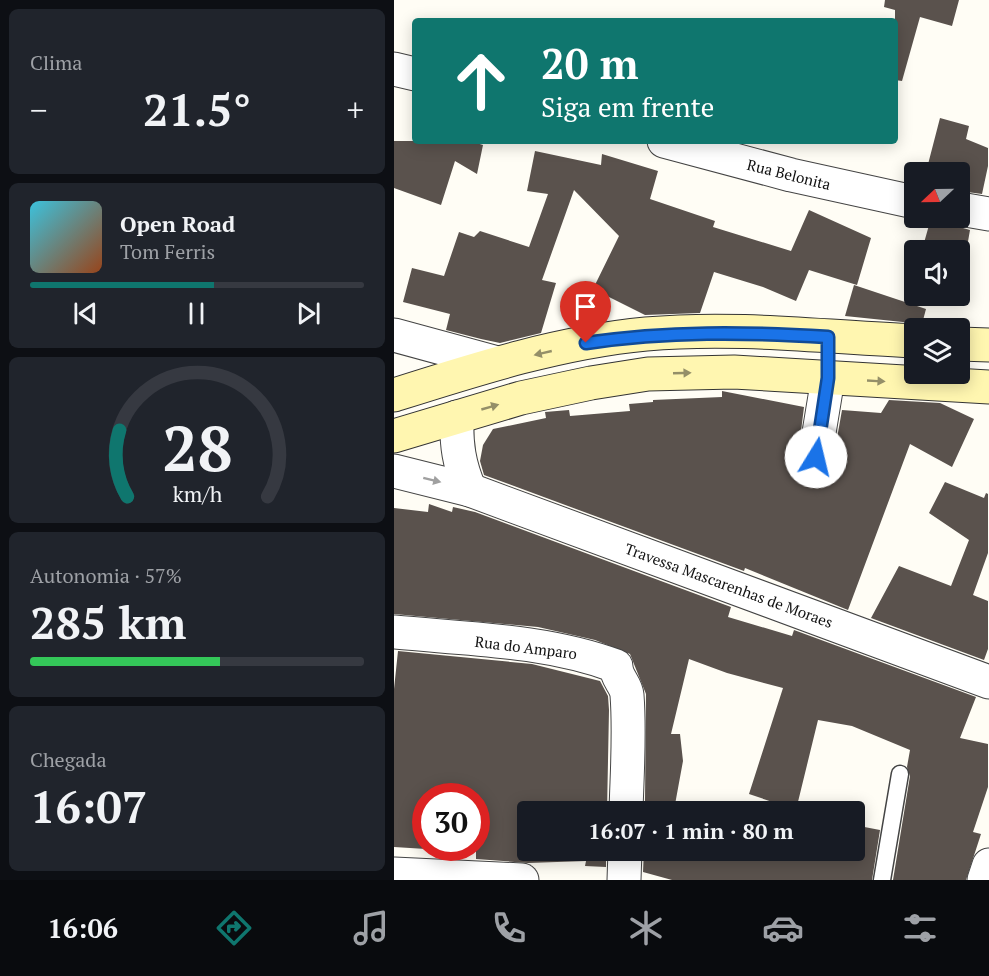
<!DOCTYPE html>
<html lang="pt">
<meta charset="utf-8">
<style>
:root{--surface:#171b24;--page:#20242c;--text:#f1f3f6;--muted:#9ea1a6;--line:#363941;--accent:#0f766e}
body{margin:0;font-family:"PT Serif",serif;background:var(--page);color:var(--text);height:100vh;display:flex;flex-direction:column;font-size:22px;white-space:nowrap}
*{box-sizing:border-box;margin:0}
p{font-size:20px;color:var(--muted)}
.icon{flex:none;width:33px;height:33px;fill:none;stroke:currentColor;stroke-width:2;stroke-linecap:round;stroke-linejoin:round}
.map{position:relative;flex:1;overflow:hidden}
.drawer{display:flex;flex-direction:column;gap:9px;padding:9px;background:#0d0f14;width:394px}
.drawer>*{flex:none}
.hud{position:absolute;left:18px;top:18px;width:486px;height:126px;border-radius:6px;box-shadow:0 3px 15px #0003;background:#0f766e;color:#fff;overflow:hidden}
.needle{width:39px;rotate:248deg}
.controls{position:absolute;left:510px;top:162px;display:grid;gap:12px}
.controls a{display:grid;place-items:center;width:66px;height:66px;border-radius:6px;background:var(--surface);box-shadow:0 3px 15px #0003;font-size:30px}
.speed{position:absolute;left:18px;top:783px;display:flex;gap:12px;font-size:30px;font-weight:700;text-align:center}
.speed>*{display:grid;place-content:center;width:78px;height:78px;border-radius:50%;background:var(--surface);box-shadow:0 3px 15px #0003;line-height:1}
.speed .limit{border:9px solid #d22;background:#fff;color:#111}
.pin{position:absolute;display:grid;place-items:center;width:51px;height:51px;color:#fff;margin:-62px -26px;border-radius:50% 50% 50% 0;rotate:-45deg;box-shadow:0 0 6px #0007}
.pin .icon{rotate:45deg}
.me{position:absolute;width:66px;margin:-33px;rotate:9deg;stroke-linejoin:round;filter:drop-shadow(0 0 4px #0008)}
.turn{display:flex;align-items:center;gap:21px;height:126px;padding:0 30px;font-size:27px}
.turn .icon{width:78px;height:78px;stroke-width:2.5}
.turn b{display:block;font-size:42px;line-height:51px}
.big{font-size:45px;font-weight:800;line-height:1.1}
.drawer .tile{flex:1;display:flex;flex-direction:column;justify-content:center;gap:9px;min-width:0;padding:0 21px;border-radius:9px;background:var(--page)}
.drawer .dial{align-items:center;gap:0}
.dial svg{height:156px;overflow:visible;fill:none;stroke:var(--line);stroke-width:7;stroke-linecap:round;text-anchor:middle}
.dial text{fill:var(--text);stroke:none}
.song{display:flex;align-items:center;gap:18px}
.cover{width:72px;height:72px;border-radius:9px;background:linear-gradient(135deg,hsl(190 70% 55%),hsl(20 70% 35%))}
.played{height:6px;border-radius:3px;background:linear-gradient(90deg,var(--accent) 55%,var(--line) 55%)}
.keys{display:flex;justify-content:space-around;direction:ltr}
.heat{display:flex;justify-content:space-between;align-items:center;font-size:33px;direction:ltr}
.charge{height:9px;border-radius:4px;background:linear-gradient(90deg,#34c759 57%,var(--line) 0)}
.trip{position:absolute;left:123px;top:801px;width:348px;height:60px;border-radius:6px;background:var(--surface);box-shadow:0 3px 15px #0003;font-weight:800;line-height:60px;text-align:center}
.dock{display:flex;height:96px;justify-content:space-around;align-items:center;background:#090b0e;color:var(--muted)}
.dock .icon{width:42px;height:42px}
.dock .on{color:var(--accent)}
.dock b{font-size:27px;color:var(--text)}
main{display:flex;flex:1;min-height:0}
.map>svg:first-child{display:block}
.building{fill:#5a524d}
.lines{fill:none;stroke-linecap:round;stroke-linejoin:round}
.lane-casing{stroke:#444;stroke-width:19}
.street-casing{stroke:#444;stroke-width:35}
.secondary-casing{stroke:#333;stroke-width:35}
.lane{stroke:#fff;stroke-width:16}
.street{stroke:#fff;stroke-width:33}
.secondary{stroke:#fff6b0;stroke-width:33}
.oneway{fill:#948f68}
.oneway2{fill:#a0a0a0}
.route-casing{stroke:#114b97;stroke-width:15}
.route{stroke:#1a73e8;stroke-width:10}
.labels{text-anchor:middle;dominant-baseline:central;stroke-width:6;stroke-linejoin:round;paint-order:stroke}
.street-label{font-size:15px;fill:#111;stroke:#fff}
</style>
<main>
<section class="drawer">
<div class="tile"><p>Clima</p>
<div class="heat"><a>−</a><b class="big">21.5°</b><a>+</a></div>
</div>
<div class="tile">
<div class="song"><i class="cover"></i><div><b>Open Road</b><p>Tom Ferris</p></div></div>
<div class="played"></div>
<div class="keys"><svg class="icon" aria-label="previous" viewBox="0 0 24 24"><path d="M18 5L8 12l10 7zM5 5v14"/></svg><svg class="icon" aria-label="pause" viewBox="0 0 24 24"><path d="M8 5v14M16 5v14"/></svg><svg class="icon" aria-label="next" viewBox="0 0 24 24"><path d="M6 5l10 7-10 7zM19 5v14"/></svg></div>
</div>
<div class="tile dial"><svg viewBox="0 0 100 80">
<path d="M14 69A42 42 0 1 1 86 69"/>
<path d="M14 69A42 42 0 0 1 10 35" stroke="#0f766e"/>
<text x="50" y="56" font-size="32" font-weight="700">28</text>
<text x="50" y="72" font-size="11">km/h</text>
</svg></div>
<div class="tile"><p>Autonomia · 57%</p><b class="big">285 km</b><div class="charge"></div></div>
<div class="tile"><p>Chegada</p><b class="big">16:07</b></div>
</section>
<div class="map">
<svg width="595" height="880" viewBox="0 0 595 880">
<rect width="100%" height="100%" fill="#fffdf5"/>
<!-- building -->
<g class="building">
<polygon points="491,0 565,0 558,26 526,17 508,81 501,80 501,10 490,7"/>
<polygon points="546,118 575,126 572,139 594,148 594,166 588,194 566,191 566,172 532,172"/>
<polygon points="0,141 76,141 89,145 83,174 61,161 47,205 0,188"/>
<polygon points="141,151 207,165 208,154 264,171 256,199 321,221 319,227 397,251 415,210 477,238 463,285 415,270 402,301 369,287 320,272 306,313 251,315 199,289 225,236 180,190 148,280 162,283 147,333 106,343 87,339 52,330 56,314 9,302 18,268 50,276 65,232 80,237 86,231 135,247 154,194 133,191"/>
<polygon points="537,218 550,218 555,224 576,230 566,287 566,250 528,250"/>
<polygon points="460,285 532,309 528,324 451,316"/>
<polygon points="328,391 410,407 403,463 409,471 419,476 428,474 435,469 439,461 448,410 487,413 495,400 546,403 580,419 558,467 516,444 454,610 351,568 350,571 90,475 86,461 89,445 99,429 152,418 151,412 175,410 176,416 236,411 235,404 259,402 259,400 328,397"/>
<polygon points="551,482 590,498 592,493 594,494 594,553 579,595 594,601 594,649 590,660 477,618 505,566 557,586 575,540 535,513"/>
<polygon points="35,504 58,512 59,507 81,512 337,607 334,617 398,636 400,630 582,697 566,738 594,744 594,787 579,832 587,834 572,880 499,880 516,776 513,767 516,750 458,726 424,720 402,810 355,794 389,688 333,673 295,659 277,734 286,734 289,761 280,810 251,801 252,694 236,654 201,640 144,627 0,614 0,508 34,512"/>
<polygon points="4,651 138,664 206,681 214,696 215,710 213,812 134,812 134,850 212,850 212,867 191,866 192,861 134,863 82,859 82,796 32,796 32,849 0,847 0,689"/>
<polygon points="460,825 486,830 478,880 278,880 249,872 250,850 364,850 400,861 403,850 460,850"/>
</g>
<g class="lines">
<defs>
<polyline id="lane" points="488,880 506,774"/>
<g id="street">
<polyline points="0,69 21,74"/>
<polyline points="270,141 397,175 520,202"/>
<polyline points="566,209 595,214"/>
<polyline points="0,335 103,363"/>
<path d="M63,417C62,444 65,465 76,490"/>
<polyline points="421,457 434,378"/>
<polyline points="0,471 76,490 595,682"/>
<path d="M0,632C74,639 152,640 222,666C222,678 232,684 233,695C236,734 233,773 232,812"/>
<polyline points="0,874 128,880"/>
<polyline points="230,880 231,850"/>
<polyline points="590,880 595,865"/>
</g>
<g id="secondary">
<polyline points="566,344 595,345"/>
<path d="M0,395C82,369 166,342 252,334C341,326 432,337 520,341"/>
<polyline points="0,436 127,398 197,383 254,374 340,372 595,387"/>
</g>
</defs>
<!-- lane casing -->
<use href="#lane" class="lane-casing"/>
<!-- street casing -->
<use href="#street" class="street-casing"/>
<!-- secondary casing -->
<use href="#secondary" class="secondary-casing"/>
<!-- lane -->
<use href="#lane" class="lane"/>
<!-- street -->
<use href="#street" class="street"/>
<!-- secondary -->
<use href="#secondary" class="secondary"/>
</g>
<!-- one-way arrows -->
<defs><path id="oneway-solid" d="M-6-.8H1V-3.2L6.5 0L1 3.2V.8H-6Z" transform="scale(1.5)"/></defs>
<g class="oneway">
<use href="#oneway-solid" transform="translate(149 353) rotate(167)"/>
<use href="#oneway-solid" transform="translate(288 373) rotate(-2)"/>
<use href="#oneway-solid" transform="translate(482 381) rotate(3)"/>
<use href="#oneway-solid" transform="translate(96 407) rotate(-16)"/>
</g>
<use class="oneway2" href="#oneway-solid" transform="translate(38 480) rotate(14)"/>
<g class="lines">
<defs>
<path id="route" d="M192,343C275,331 351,332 434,337V378L422,457"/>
</defs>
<!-- route casing -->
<use href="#route" class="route-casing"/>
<!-- route -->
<use href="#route" class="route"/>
</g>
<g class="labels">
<!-- street labels -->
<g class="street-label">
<text transform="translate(395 174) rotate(14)">Rua Belonita</text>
<text transform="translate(335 585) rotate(20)">Travessa Mascarenhas de Moraes</text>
<text transform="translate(132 647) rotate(7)">Rua do Amparo</text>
</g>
</g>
</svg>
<div class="controls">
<a><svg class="needle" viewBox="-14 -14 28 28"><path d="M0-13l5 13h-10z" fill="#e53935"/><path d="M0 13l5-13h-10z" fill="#9ea1a6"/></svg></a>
<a><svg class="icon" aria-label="sound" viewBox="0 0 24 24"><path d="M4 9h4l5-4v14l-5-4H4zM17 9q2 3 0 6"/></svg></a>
<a><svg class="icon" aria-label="layers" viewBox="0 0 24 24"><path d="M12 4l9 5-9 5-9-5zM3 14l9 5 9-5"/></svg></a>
</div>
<div class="speed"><div class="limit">30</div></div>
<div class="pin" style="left:192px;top:343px;background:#d93025"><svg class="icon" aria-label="arrive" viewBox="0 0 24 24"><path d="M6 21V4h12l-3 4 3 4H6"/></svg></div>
<svg class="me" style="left:422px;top:457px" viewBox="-20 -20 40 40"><circle r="19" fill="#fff"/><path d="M0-13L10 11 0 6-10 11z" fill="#1a73e8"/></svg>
<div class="trip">16:07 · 1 min · 80 m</div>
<div class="hud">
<div class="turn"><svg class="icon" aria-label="ahead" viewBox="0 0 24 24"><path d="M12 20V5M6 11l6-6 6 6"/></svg><div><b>20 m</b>Siga em frente</div></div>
</div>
</div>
</main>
<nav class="dock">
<b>16:06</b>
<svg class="icon on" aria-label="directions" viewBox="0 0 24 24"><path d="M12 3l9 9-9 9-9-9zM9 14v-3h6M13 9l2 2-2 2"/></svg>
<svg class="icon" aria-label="music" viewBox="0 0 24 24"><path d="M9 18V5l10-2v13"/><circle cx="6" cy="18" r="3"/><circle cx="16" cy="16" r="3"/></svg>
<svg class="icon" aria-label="phone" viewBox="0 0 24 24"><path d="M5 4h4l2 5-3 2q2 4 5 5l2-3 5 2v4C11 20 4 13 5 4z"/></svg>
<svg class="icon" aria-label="climate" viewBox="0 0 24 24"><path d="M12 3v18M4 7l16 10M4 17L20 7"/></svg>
<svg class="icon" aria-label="car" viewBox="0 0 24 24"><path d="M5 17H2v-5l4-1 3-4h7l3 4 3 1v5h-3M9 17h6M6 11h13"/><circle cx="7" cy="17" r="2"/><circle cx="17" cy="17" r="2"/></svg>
<svg class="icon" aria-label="filters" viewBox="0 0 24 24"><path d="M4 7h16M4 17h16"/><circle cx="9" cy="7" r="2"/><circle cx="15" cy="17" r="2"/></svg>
</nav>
